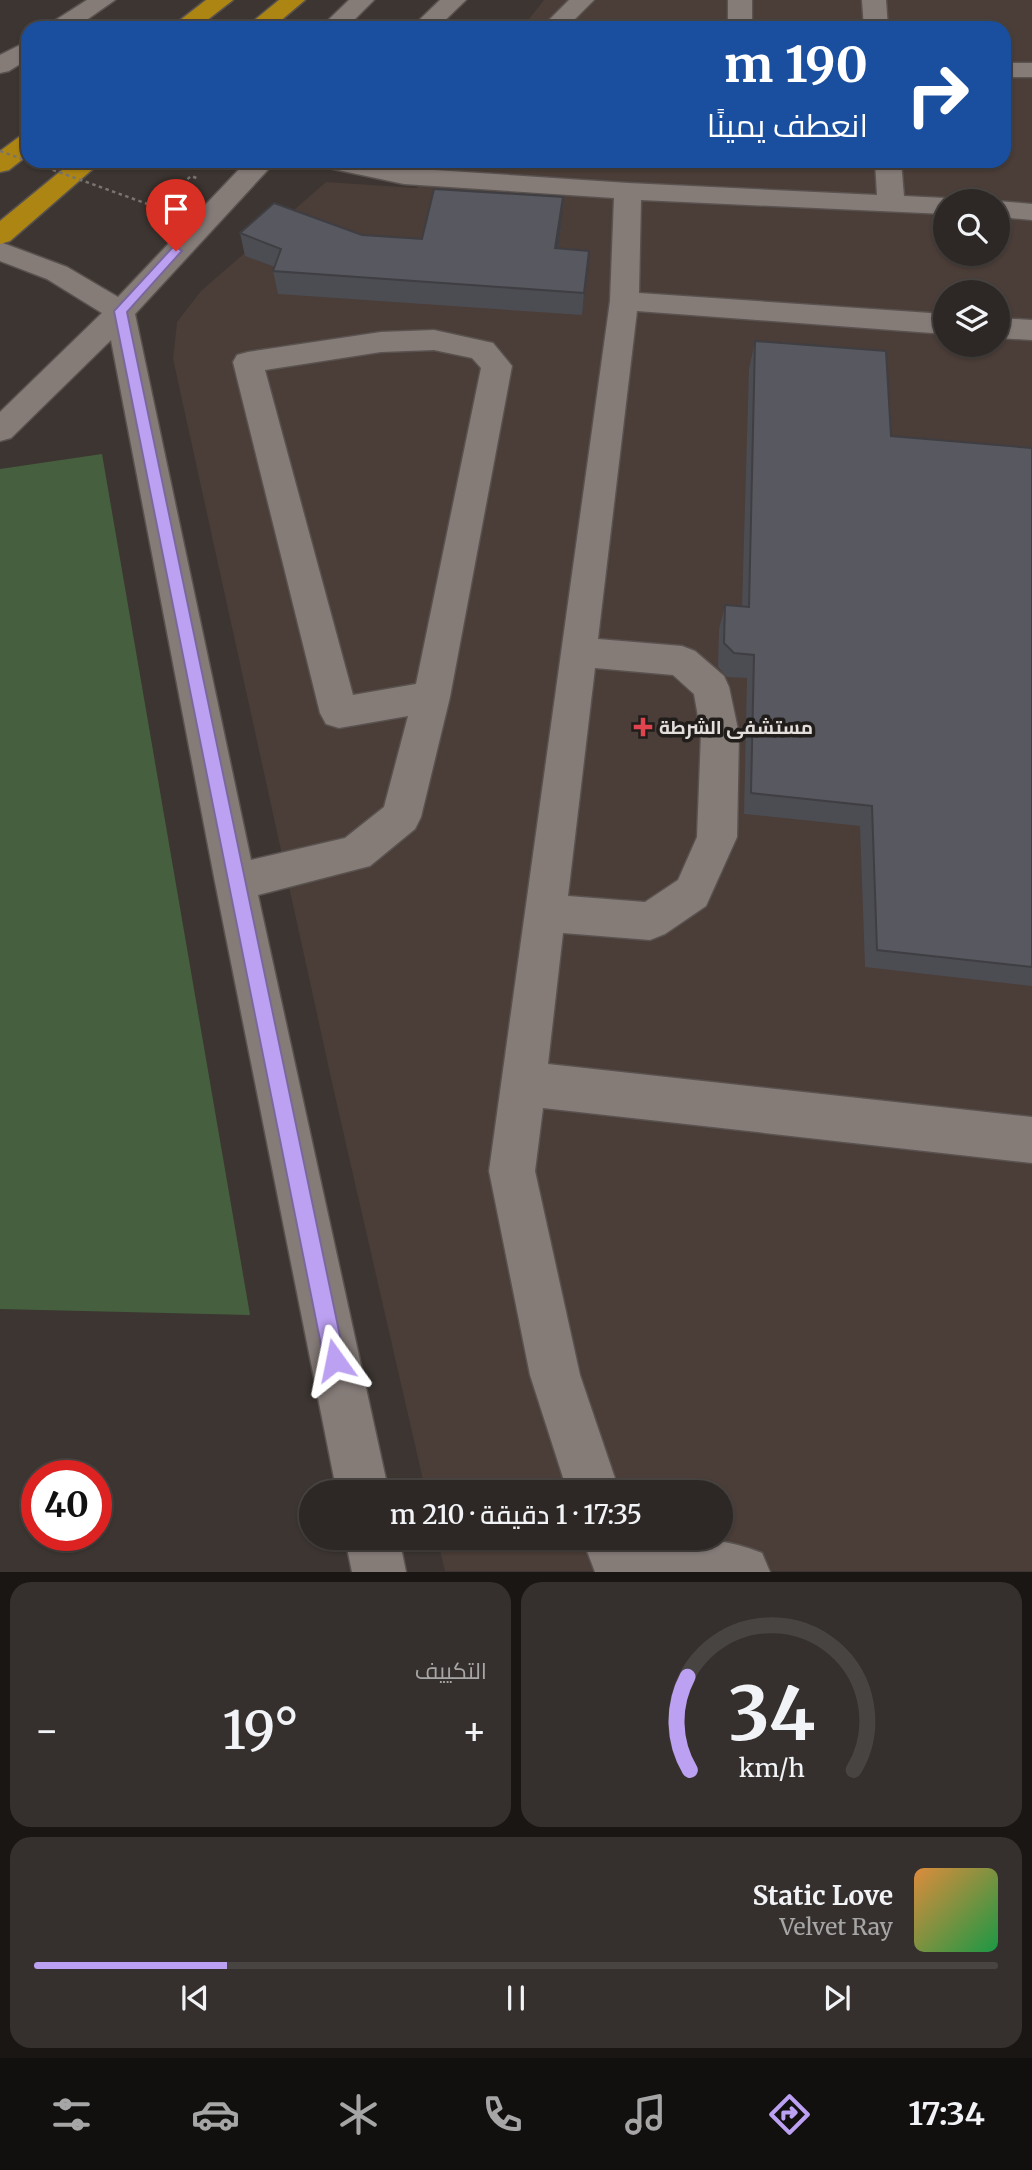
<!DOCTYPE html>
<html lang="ar">
<meta charset="utf-8">
<style>
:root{--surface:#2d2825;--page:#35302d;--text:#f1f3f6;--muted:#a7a6a7;--line:#484442;--accent:#bca0f2}
body{margin:0;font-family:Merriweather,Cairo,serif;background:var(--page);color:var(--text);direction:rtl;height:100vh;display:flex;flex-direction:column;font-size:26px;white-space:nowrap}
*{box-sizing:border-box;margin:0}
p{font-size:23px;color:var(--muted)}
.icon{flex:none;width:38px;height:38px;fill:none;stroke:currentColor;stroke-width:2;stroke-linecap:round;stroke-linejoin:round}
.map{position:relative;height:1572px;overflow:hidden;direction:ltr}
.drawer{display:flex;flex-direction:column;gap:10px;padding:10px;background:#191614;flex:1}
.drawer>*{flex:none}
.hud{position:absolute;left:21px;top:21px;width:990px;height:147px;border-radius:21px;box-shadow:0 2px 5px #0004,0 0 0 2px var(--line);direction:rtl;background:#1a4fa0;color:#fff;overflow:hidden}
.controls{position:absolute;left:933px;top:189px;display:grid;gap:14px}
.controls a{display:grid;place-items:center;width:77px;height:77px;border-radius:50%;background:var(--surface);box-shadow:0 2px 5px #0004,0 0 0 2px var(--line);font-size:35px}
.speed{position:absolute;left:21px;top:1460px;display:flex;gap:14px;font-size:35px;font-weight:700;text-align:center}
.speed>*{display:grid;place-content:center;width:91px;height:91px;border-radius:50%;background:var(--surface);box-shadow:0 2px 5px #0004,0 0 0 2px var(--line);line-height:1}
.speed .limit{border:10px solid #d22;background:#fff;color:#111}
.pin{position:absolute;display:grid;place-items:center;width:60px;height:60px;color:#fff;margin:-72px -30px;border-radius:50% 50% 50% 0;rotate:-45deg;box-shadow:0 0 7px #0007}
.pin .icon{rotate:45deg}
.me{position:absolute;width:77px;margin:-38px;rotate:348deg;stroke-linejoin:round;filter:drop-shadow(0 0 5px #0008)}
.turn{display:flex;align-items:center;gap:24px;height:147px;padding:0 28px;font-size:32px}
.turn .icon{width:91px;height:91px;stroke-width:2.5}
.turn b{display:block;font-size:49px;line-height:60px}
.big{font-size:52px;font-weight:600;line-height:1.1}
.drawer .card{flex:1;display:flex;flex-direction:column;justify-content:center;gap:10px;min-width:0;padding:0 24px;border-radius:21px;background:var(--page)}
.drawer .dial{align-items:center;gap:0}
.dial svg{height:182px;overflow:visible;fill:none;stroke:var(--line);stroke-width:7;stroke-linecap:round;text-anchor:middle}
.dial text{fill:var(--text);stroke:none}
.song{display:flex;align-items:center;gap:21px}
.cover{width:84px;height:84px;border-radius:10px;background:linear-gradient(135deg,hsl(30 70% 55%),hsl(140 70% 35%))}
.played{height:7px;border-radius:4px;background:linear-gradient(90deg,var(--accent) 20%,var(--line) 20%)}
.keys{display:flex;justify-content:space-around;direction:ltr}
.heat{display:flex;justify-content:space-between;align-items:center;font-size:38px;direction:ltr}
.drawer .tiles{flex:1;display:grid;gap:10px;grid-template-columns:1fr 1fr}
.card:last-child{grid-column:span 2}
.trip{position:absolute;left:299px;top:1480px;width:434px;height:70px;border-radius:35px;background:var(--surface);box-shadow:0 2px 5px #0004,0 0 0 2px var(--line);font-weight:600;line-height:70px;text-align:center;direction:rtl}
.tabs{display:flex;height:112px;justify-content:space-around;align-items:center;background:#12100f;color:var(--muted)}
.tabs .icon{width:49px;height:49px}
.tabs .active{color:var(--accent)}
.tabs b{font-size:32px;color:var(--text)}
.map>svg:first-child{display:block}
.built{fill:#4b3d37;fill-rule:evenodd}
.green{fill:#46603f}
.lines{fill:none;stroke-linecap:round;stroke-linejoin:round}
.minor-casing{stroke:#59524f;stroke-width:3}
.highway-casing{stroke:#59524f;stroke-width:3}
.path{stroke:#7a7470;stroke-width:2.5;stroke-dasharray:3.5 3.5;stroke-linecap:butt}
.minor{fill:#857c78;fill-rule:evenodd}
.highway{fill:#ad8513;fill-rule:evenodd}
.path-bridge{stroke:#7a7470;stroke-width:2.5;stroke-dasharray:3.5 3.5;stroke-linecap:butt}
.wall{fill:#4c4c53}
.shaded-wall{fill:#3e3e43}
.building{fill:#585860;stroke:#3e3e43;stroke-width:2}
.route{fill:#bca0f2;stroke:#7a689d;stroke-width:2}
.health-dot{fill:#e0444e;stroke:#201d1b;stroke-width:2.5}
.labels{text-anchor:middle;dominant-baseline:central;stroke-width:7;stroke-linejoin:round;paint-order:stroke}
.poi-label{font-size:19px;font-weight:bold;fill:#e3dedb;stroke:#201d1b;text-anchor:start}
</style>
<div class="map">
<svg width="1032" height="1572" viewBox="0 0 1032 1572">
<rect width="100%" height="100%" fill="#3c3531"/>
<!-- built -->
<path class="built" d="M544,0H1032V1571H445L437,1538H721V1493H426L335,1096L173,359L177,322L201,291L326,182L417,188L425,161H1004V28H522ZM945,201H998V254H945ZM945,292H998V345H945Z"/>
<!-- green -->
<polygon class="green" points="102,454 250,1315 0,1309 0,469"/>
<g class="lines">
<defs>
<g id="minor">
<polygon points="87,0 115,0 75,28 47,28 51,23"/>
<polygon points="349,0 374,0 346,28 320,28"/>
<polygon points="440,0 466,0 437,28 411,28"/>
<polygon points="569,0 594,0 566,28 541,28"/>
<rect x="728" y="0" width="24" height="28"/>
<polygon points="862,0 886,0 888,28 864,28"/>
<polygon points="28,41 28,59 9,71 0,73 0,55"/>
<rect x="1004" y="63" width="28" height="14"/>
<path d="M247,161H276L135,314L251,860L345,838L384,807L408,716L339,728L326,724L320,713L233,362L237,355L248,352L381,332L434,330L493,343L512,366L450,697L421,817L415,829L370,866L258,895L389,1493H337L215,882L111,340L11,438L0,441V412L102,313L47,279L0,261V242L67,267L118,297ZM434,350L472,358L481,368L416,684L353,695L265,370L381,352Z"/>
<path d="M320,161H370L404,168L628,183L877,195L875,161H901L904,196L945,198L955,201H945V214L641,200L639,293L945,314V334L637,311L598,639L682,646L695,651L724,676L729,687L739,734L737,837L706,906L665,934L650,940L563,933L548,1064L1032,1117V1163L543,1108L535,1171L580,1375L620,1493H568L530,1375L489,1171L610,301L614,198L404,184L324,167ZM595,668L673,675L694,694L701,734L697,837L678,880L645,902L568,896Z"/>
<polygon points="996,201 998,201 1032,204 1032,220 998,217"/>
<polygon points="998,318 1032,320 1032,340 998,338"/>
<polygon points="345,1538 399,1538 406,1572 352,1572"/>
<path d="M582,1538C641,1538 707,1530 762,1553L770,1572H595Z"/>
</g>
<g id="highway">
<polygon points="206,0 233,0 197,28 170,28"/>
<polygon points="279,0 305,0 272,28 245,28"/>
<polygon points="28,134 28,155 9,170 0,172 0,151 19,137"/>
<polygon points="73,161 102,161 10,241 0,244 0,221"/>
</g>
</defs>
<!-- minor casing -->
<use href="#minor" class="minor-casing"/>
<!-- highway casing -->
<use href="#highway" class="highway-casing"/>
<!-- path -->
<polyline class="path" points="156,207 191,176 199,179"/>
<!-- minor -->
<use href="#minor" class="minor"/>
<!-- highway -->
<use href="#highway" class="highway"/>
<!-- path-bridge -->
<polyline class="path-bridge" points="0,151 156,207"/>
</g>
<!-- wall -->
<g class="wall">
<polygon points="562,220 558,249 588,274 582,315 278,294 273,271 275,267 245,256 240,233 362,235 422,239"/>
<polygon points="755,341 891,436 1032,448 1032,986 865,967 860,826 744,814 747,678 727,677 718,667 719,629 725,605 742,607 749,369"/>
</g>
<!-- shaded-wall -->
<g class="shaded-wall">
<polygon points="563,197 562,220 555,271 555,248"/>
<polygon points="589,251 588,274 582,315 584,293"/>
</g>
<!-- building -->
<g class="building">
<polygon points="434,189 563,197 555,248 589,251 584,293 273,271 281,249 240,233 274,203 362,235 422,239"/>
<polygon points="755,341 886,351 891,436 1032,448 1032,967 877,950 872,806 751,793 754,655 734,653 724,643 725,605 749,607"/>
</g>
<!-- route -->
<polygon class="route" points="176,247 182,251 180,253 127,312 345,1360 342,1367 335,1370 327,1367 324,1360 114,311 172,248"/>
<!-- markers -->
<path class="health-dot" d="M639.5 716.5h7v7h7v7h-7v7h-7v-7h-7v-7h7z"/>
<g class="labels">
<!-- poi labels -->
<g class="poi-label">
<text x="659" y="727">مستشفى الشرطة</text>
</g>
</g>
</svg>
<div class="controls">
<a><svg class="icon" aria-label="search" viewBox="0 0 24 24"><circle cx="10" cy="10" r="6"/><path d="M15 15l6 6"/></svg></a>
<a><svg class="icon" aria-label="layers" viewBox="0 0 24 24"><path d="M12 4l9 5-9 5-9-5zM3 14l9 5 9-5"/></svg></a>
</div>
<div class="speed"><div class="limit">40</div></div>
<div class="pin" style="left:176px;top:251px;background:#d93025"><svg class="icon" aria-label="arrive" viewBox="0 0 24 24"><path d="M6 21V4h12l-3 4 3 4H6"/></svg></div>
<svg class="me" style="left:335px;top:1360px" viewBox="-20 -20 40 40"><path d="M0-17L14 15 0 8-14 15z" fill="#bca0f2" stroke="#fff" stroke-width="4"/></svg>
<div class="trip">17:35 · 1 دقيقة · 210 m</div>
<div class="hud">
<div class="turn"><svg class="icon" aria-label="right" viewBox="0 0 24 24"><path d="M7 20v-9h11M14 6l5 5-5 5"/></svg><div><b>190 m</b>انعطف يمينًا</div></div>
</div>
</div>
<section class="drawer">
<div class="tiles">
<div class="card dial"><svg viewBox="0 0 100 80">
<path d="M14 69A42 42 0 1 1 86 69"/>
<path d="M14 69A42 42 0 0 1 13 28" stroke="#bca0f2"/>
<text x="50" y="56" font-size="32" font-weight="700">34</text>
<text x="50" y="72" font-size="11">km/h</text>
</svg></div>
<div class="card"><p>التكييف</p>
<div class="heat"><a>−</a><b class="big">19°</b><a>+</a></div>
</div>
<div class="card">
<div class="song"><i class="cover"></i><div><b>Static Love</b><p>Velvet Ray</p></div></div>
<div class="played"></div>
<div class="keys"><svg class="icon" aria-label="previous" viewBox="0 0 24 24"><path d="M18 5L8 12l10 7zM5 5v14"/></svg><svg class="icon" aria-label="pause" viewBox="0 0 24 24"><path d="M8 5v14M16 5v14"/></svg><svg class="icon" aria-label="next" viewBox="0 0 24 24"><path d="M6 5l10 7-10 7zM19 5v14"/></svg></div>
</div>
</div>
</section>
<nav class="tabs">
<b>17:34</b>
<svg class="icon active" aria-label="directions" viewBox="0 0 24 24"><path d="M12 3l9 9-9 9-9-9zM9 14v-3h6M13 9l2 2-2 2"/></svg>
<svg class="icon" aria-label="music" viewBox="0 0 24 24"><path d="M9 18V5l10-2v13"/><circle cx="6" cy="18" r="3"/><circle cx="16" cy="16" r="3"/></svg>
<svg class="icon" aria-label="phone" viewBox="0 0 24 24"><path d="M5 4h4l2 5-3 2q2 4 5 5l2-3 5 2v4C11 20 4 13 5 4z"/></svg>
<svg class="icon" aria-label="climate" viewBox="0 0 24 24"><path d="M12 3v18M4 7l16 10M4 17L20 7"/></svg>
<svg class="icon" aria-label="car" viewBox="0 0 24 24"><path d="M5 17H2v-5l4-1 3-4h7l3 4 3 1v5h-3M9 17h6M6 11h13"/><circle cx="7" cy="17" r="2"/><circle cx="17" cy="17" r="2"/></svg>
<svg class="icon" aria-label="filters" viewBox="0 0 24 24"><path d="M4 7h16M4 17h16"/><circle cx="9" cy="7" r="2"/><circle cx="15" cy="17" r="2"/></svg>
</nav>
